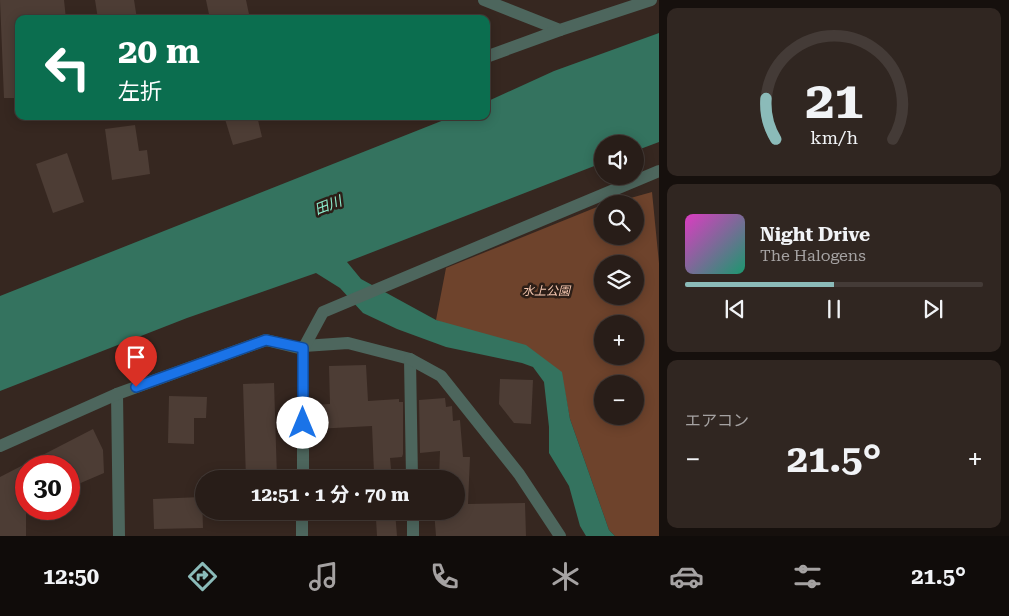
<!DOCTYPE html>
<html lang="ja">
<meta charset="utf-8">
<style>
:root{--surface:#281d18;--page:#302621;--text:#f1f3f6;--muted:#a5a2a2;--line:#443b37;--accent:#8bbbb9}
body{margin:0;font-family:"Roboto Serif","Noto Sans JP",serif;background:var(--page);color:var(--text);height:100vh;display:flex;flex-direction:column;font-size:19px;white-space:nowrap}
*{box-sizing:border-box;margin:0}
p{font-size:16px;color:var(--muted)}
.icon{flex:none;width:28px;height:28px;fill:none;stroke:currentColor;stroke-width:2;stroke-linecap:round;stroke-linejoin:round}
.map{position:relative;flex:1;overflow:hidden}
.sheet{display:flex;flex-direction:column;gap:8px;padding:8px;background:#16100d;width:350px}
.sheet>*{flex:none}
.top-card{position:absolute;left:15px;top:15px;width:475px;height:105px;border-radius:10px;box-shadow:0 2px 12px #0003,0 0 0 1px var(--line);background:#0b6e4f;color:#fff;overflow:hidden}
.tools{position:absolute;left:594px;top:135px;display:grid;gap:10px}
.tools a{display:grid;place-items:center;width:50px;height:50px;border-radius:50%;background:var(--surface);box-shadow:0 2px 12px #0003,0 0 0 1px var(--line);font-size:25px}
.speed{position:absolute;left:15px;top:455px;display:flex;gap:10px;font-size:25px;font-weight:700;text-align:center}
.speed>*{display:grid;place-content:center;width:65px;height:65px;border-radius:50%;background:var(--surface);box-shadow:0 2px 12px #0003,0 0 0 1px var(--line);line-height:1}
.speed .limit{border:8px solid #d22;background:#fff;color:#111}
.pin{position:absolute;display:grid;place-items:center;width:42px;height:42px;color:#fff;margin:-51px -21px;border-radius:50% 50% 50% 0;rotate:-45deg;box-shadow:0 0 5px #0007}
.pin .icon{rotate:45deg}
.me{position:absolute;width:55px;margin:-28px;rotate:0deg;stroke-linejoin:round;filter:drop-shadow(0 0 4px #0008)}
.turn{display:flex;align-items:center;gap:18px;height:105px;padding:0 20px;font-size:22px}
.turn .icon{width:65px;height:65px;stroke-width:2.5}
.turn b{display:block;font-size:35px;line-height:42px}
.big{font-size:38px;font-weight:700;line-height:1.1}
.sheet .widget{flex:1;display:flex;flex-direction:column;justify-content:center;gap:8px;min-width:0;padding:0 18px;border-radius:10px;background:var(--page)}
.sheet .dial{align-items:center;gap:0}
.dial svg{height:130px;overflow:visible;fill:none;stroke:var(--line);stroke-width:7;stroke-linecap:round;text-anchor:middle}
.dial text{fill:var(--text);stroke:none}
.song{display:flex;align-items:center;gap:15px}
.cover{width:60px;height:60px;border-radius:8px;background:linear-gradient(135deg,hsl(310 70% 55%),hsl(160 70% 35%))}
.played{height:5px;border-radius:2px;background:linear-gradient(90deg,var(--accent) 50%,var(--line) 50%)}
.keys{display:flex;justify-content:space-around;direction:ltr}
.heat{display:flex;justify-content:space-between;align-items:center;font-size:28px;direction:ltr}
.trip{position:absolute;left:195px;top:470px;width:270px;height:50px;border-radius:25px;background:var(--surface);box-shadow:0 2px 12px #0003,0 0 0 1px var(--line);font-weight:700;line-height:50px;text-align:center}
.tabs{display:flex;height:80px;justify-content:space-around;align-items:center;background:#100c0a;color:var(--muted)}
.tabs .icon{width:35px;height:35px}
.tabs .on{color:var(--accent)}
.tabs b{font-size:22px;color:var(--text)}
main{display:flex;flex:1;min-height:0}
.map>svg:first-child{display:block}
.green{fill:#6e432c;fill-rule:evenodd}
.water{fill:#34735f}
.building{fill:#4d3d35}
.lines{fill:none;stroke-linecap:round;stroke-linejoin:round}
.street{stroke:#4d665d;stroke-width:12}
.route-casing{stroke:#114b97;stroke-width:12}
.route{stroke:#1a73e8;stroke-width:9}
.labels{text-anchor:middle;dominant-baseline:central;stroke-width:5;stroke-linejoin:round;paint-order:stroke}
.park-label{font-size:12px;font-style:italic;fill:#f5c7b0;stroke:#2c1e17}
.water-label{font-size:14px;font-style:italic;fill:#8cedcd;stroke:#2c1e17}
</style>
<main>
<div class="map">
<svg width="659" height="536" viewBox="0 0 659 536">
<rect width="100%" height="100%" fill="#362720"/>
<!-- green -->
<path class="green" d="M652,192L659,263V536H615L609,530L570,419L561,372L436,320L446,268L602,205V236H635V204H609ZM602,264H635V296H602ZM602,324H635V356H602ZM602,384H635V416H602Z"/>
<!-- water -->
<polygon class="water" points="659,33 659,142 635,151 635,144 602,144 602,163 347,262 361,279 436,320 526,345 562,372 570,419 609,530 615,536 586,536 580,526 569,486 549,453 549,427 544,382 533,367 522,363 446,347 397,329 363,313 340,288 316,273 187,318 0,391 0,296 454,116 486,116 486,102 554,71"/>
<!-- building -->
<g class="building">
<polygon points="0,0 64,0 66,19 19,19 19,98 4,98"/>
<polygon points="95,0 134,0 137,19 98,19"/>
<polygon points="206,0 246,0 250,19 210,19"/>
<polygon points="224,116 257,116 262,137 233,145"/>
<polygon points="135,125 139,151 147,150 150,174 112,180 105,129"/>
<polygon points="67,153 84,202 53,213 36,164"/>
<polygon points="366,365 368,401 399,399 399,402 403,402 403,454 402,457 390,458 392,479 355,479 355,475 374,473 372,426 315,429 314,405 330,404 329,366"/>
<polygon points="500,379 533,380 531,424 514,423 499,404"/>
<polygon points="274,383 277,479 246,479 243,384"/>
<polygon points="169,396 207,397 206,418 194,418 194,444 168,443"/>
<polygon points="445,398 446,407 452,406 453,421 460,420 463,457 470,457 468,504 525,503 526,536 436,536 434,511 456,511 456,479 439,479 440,451 420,453 419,400"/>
<polygon points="93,429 103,450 104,473 69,488 69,466 26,466 26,536 0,536 0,477"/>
<polygon points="202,497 203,528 154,529 153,499"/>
<polygon points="358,511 395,511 397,536 377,536 376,519 358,521"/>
</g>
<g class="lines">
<!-- street -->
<g class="street">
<polyline points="484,0 560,30 651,0"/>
<polyline points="486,57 560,30"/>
<polyline points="304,346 348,343 410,359 412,479"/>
<polyline points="410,359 441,376 519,474 560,536"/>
<polyline points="117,394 119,536"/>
<polyline points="0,446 117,394 266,340 303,349 323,312 659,171"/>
<polyline points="303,479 303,349"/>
<polyline points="413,511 413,536"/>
<polyline points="302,536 302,511"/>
</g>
</g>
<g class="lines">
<defs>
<polyline id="route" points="136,387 266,340 303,348 303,423"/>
</defs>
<!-- route casing -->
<use href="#route" class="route-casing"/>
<!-- route -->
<use href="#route" class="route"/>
</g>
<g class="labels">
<!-- park labels -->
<g class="park-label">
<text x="546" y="291">水上公園</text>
</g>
<!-- water labels -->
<g class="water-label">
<text transform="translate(328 205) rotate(-21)">田川</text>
</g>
</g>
</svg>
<div class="tools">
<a><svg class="icon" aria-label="sound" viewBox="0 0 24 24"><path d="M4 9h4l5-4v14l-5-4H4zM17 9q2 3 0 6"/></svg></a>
<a><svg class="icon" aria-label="search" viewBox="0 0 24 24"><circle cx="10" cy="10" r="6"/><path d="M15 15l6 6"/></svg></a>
<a><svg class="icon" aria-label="layers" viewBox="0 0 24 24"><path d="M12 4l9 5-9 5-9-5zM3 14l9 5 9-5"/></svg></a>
<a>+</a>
<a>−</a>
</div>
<div class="speed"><div class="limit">30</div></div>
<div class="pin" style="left:136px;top:387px;background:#d93025"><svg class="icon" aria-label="arrive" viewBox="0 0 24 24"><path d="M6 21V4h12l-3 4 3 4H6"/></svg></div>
<svg class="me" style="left:303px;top:423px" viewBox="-20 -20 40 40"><circle r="19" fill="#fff"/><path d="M0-13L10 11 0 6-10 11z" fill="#1a73e8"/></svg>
<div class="trip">12:51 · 1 分 · 70 m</div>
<div class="top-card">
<div class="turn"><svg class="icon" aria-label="left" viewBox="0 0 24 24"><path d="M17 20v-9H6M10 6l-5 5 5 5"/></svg><div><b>20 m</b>左折</div></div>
</div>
</div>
<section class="sheet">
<div class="widget dial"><svg viewBox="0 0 100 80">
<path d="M14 69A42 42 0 1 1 86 69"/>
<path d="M14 69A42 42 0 0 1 8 44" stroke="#8bbbb9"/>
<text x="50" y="56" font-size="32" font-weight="700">21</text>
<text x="50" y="72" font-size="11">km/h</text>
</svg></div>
<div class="widget">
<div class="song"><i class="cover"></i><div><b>Night Drive</b><p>The Halogens</p></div></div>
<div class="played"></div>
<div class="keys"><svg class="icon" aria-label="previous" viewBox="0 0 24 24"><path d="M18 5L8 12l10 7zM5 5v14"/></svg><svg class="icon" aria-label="pause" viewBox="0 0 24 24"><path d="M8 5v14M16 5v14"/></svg><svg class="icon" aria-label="next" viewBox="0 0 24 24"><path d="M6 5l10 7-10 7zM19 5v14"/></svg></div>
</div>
<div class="widget"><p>エアコン</p>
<div class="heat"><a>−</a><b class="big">21.5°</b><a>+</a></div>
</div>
</section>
</main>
<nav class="tabs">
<b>12:50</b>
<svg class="icon on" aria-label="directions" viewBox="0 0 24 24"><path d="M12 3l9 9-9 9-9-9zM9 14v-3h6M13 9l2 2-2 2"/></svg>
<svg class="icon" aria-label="music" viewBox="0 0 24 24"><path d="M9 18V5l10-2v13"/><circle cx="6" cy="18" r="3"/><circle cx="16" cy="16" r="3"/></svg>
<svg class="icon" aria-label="phone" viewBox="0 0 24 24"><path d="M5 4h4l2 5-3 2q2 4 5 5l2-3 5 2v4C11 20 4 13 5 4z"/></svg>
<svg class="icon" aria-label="climate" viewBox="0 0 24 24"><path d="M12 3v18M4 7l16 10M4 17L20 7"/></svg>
<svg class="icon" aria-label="car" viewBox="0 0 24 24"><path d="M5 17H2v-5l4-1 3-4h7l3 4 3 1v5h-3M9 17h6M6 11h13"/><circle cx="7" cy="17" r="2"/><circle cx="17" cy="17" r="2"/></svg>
<svg class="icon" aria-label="filters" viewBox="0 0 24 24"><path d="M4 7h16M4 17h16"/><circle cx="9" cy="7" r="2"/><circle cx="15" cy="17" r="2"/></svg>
<b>21.5°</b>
</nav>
